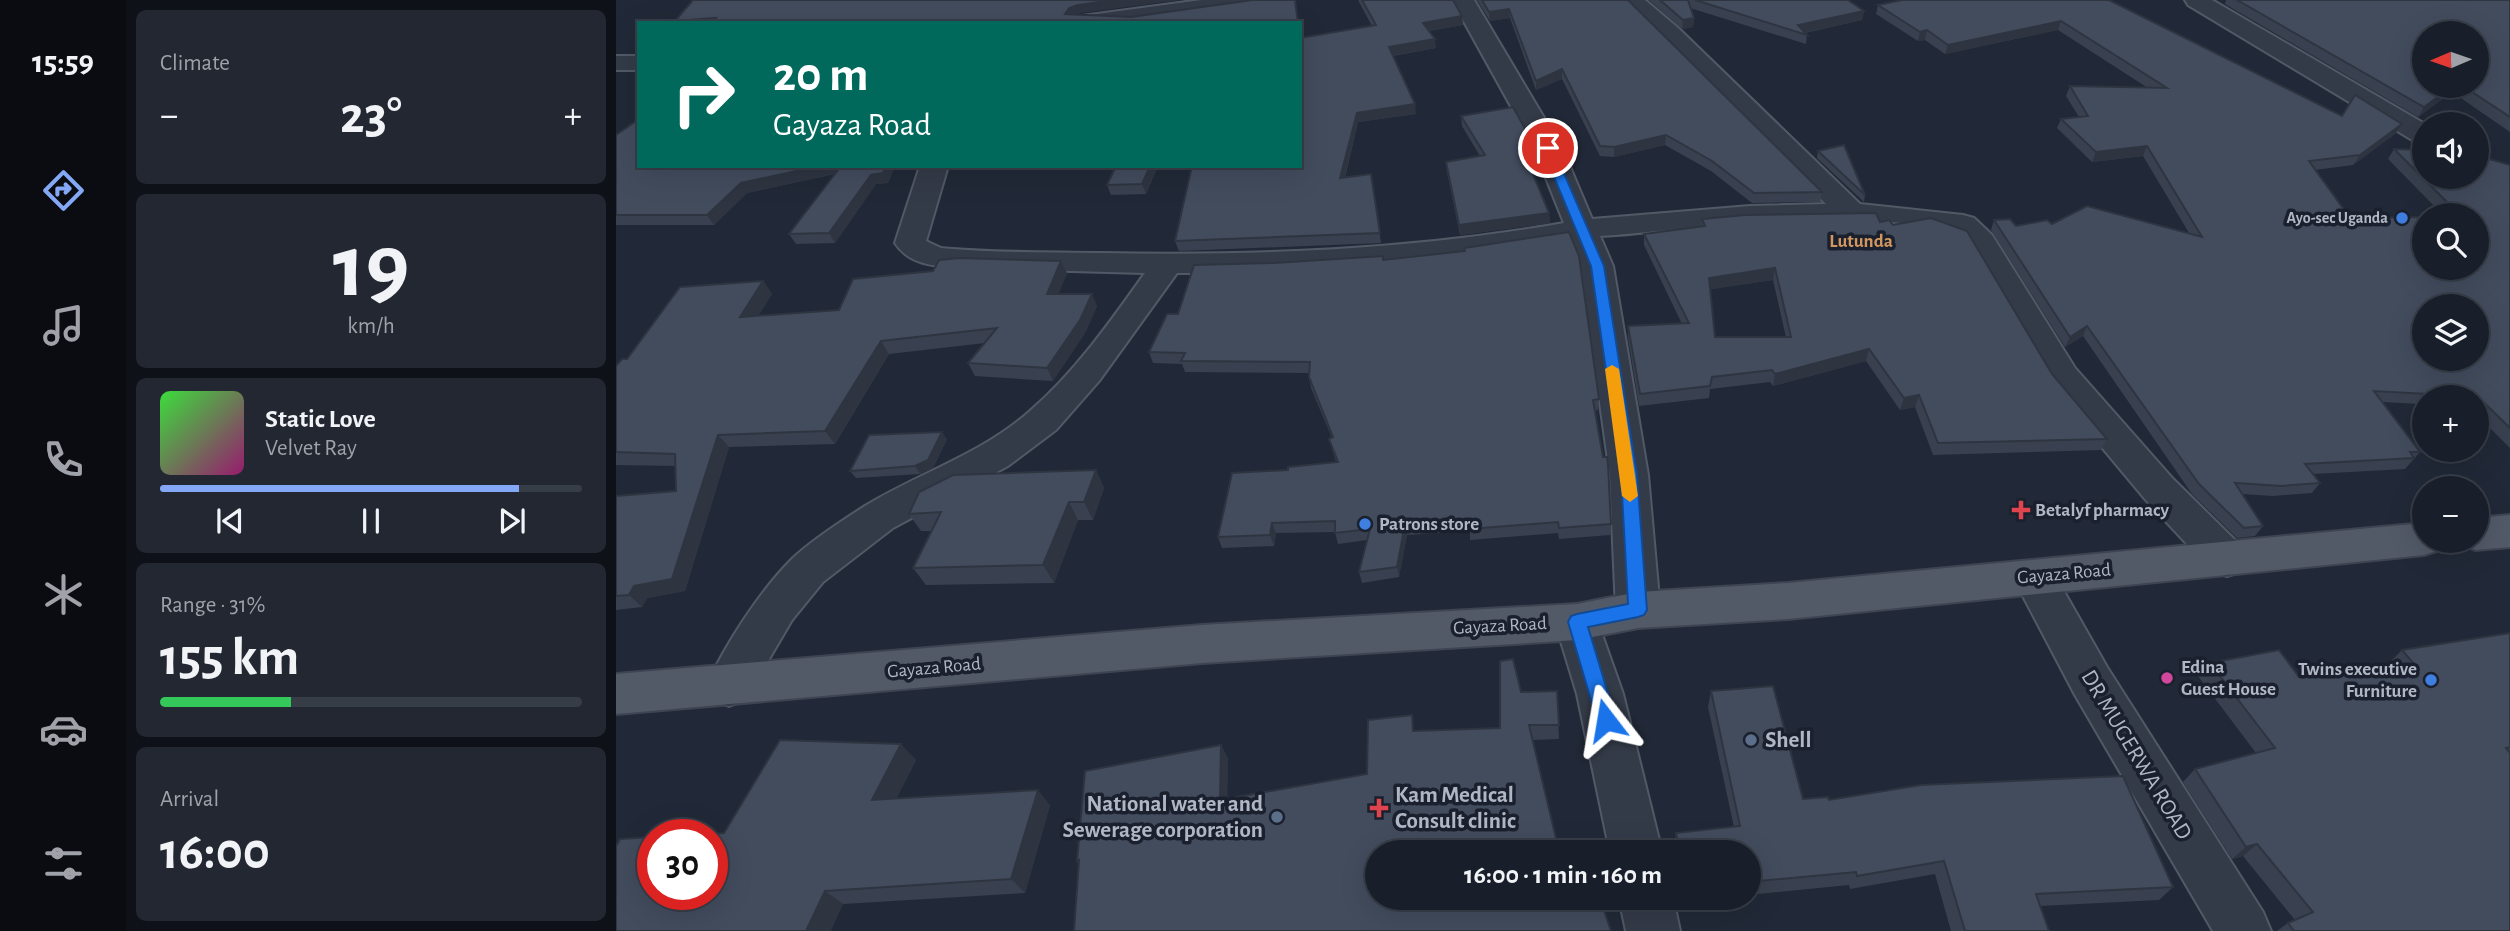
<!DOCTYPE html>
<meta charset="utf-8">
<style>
:root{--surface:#191f2a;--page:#222732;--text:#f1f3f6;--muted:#9fa2a8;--line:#373d47;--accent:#84a8f5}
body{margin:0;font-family:"Alegreya Sans",sans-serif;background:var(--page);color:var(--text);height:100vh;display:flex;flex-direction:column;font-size:26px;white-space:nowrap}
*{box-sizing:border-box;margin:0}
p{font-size:23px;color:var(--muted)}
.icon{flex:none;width:38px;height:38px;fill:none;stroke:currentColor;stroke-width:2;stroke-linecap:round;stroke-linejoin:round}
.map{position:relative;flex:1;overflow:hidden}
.side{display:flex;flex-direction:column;gap:10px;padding:10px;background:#0e1117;width:490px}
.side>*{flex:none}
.banner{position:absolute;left:21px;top:21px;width:665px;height:147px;border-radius:0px;box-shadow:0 7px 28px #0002,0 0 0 2px var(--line);background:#00695c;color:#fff;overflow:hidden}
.needle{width:46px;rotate:268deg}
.fabs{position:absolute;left:1796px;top:21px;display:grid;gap:14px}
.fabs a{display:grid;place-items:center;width:77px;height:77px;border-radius:50%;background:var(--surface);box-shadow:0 7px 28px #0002,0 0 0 2px var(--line);font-size:35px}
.speed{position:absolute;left:21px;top:819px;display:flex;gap:14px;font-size:35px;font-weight:700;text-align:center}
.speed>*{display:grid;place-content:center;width:91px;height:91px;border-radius:50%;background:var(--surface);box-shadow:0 7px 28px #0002,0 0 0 2px var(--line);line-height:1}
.speed .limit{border:10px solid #d22;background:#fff;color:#111}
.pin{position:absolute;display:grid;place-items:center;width:60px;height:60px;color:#fff;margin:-30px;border:4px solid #fff;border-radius:50%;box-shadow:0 2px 7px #0007}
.me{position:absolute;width:77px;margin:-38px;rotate:346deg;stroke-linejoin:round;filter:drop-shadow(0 0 5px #0008)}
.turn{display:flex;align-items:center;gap:24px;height:147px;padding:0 21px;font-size:32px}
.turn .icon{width:91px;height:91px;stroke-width:2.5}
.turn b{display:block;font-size:49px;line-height:60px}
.big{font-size:52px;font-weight:600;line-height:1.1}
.side .tile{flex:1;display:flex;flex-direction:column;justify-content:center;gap:10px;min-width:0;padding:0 24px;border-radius:10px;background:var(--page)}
.side .dial{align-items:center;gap:0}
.dial b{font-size:91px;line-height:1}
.song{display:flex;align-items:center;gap:21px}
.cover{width:84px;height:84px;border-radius:10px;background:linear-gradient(135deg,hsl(120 70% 55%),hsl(320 70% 35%))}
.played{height:7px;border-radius:4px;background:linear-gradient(90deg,var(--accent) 85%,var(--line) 85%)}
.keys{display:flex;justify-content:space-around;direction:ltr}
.heat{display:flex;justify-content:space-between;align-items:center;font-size:38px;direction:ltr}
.charge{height:10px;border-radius:5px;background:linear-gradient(90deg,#34c759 31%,var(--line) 0)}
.trip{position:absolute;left:749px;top:840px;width:396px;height:70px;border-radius:35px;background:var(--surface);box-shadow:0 7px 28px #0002,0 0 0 2px var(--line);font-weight:600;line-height:70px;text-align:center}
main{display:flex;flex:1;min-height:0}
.tab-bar{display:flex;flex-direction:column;width:126px;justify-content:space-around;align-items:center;background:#0a0c11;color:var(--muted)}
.tab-bar .icon{width:49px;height:49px}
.tab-bar .active{color:var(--accent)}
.tab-bar b{font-size:32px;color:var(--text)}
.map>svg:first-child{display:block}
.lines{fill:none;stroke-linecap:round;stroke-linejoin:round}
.minor-casing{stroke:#525966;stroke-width:4}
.major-casing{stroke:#3e4452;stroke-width:4}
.minor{fill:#343b48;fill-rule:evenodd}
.major{fill:#525a68;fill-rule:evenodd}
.wall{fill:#394150;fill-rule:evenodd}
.shaded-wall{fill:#2e3541}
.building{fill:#424c5d;stroke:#2e3541;stroke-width:2;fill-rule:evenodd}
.route{fill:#1a73e8;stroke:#114b97;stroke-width:2}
.slow{fill:#f59e0b}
.shop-dot{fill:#3f7fe0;stroke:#1a202d;stroke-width:2.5}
.health-dot{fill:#e0444e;stroke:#1a202d;stroke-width:2.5}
.hotel-dot{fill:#d1479c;stroke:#1a202d;stroke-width:2.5}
.service-dot{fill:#5c6f8a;stroke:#1a202d;stroke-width:2.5}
.labels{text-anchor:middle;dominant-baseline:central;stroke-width:7;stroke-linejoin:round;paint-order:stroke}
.far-poi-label{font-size:16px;font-weight:bold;fill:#afb6c5;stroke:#1a202d;text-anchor:end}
.far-quarter-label{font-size:19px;font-weight:bold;fill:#d1975e;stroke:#1a202d}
.poi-label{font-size:19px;font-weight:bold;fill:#afb6c5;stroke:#1a202d;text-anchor:start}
.street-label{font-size:19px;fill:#afb6c5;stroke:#1a202d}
.near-poi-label{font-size:23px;font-weight:bold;fill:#afb6c5;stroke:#1a202d;text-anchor:start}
.near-street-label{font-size:23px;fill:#afb6c5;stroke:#1a202d}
</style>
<main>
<nav class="tab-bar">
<b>15:59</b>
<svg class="icon active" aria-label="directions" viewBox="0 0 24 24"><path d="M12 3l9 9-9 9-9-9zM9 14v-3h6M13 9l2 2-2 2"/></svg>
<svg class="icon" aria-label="music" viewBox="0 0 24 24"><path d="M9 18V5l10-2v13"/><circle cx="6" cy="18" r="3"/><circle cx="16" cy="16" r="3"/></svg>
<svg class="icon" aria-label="phone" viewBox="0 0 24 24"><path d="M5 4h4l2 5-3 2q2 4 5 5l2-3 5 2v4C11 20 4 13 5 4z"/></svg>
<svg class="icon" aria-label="climate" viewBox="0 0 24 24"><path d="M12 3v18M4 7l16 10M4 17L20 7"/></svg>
<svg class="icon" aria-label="car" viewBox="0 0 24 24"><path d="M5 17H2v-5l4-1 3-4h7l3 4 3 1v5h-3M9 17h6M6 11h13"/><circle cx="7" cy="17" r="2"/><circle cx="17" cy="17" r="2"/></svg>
<svg class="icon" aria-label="filters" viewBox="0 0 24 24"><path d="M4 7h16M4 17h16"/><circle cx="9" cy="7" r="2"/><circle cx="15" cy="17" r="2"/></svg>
</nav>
<section class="side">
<div class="tile"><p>Climate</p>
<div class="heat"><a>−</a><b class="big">23°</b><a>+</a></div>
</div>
<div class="tile dial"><b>19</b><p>km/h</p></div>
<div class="tile">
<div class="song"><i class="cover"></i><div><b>Static Love</b><p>Velvet Ray</p></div></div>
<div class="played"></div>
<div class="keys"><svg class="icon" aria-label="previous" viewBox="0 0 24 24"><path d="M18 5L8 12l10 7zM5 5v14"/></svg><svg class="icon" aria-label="pause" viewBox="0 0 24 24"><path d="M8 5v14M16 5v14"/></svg><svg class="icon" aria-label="next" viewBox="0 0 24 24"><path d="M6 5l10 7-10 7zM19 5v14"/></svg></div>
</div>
<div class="tile"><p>Range · 31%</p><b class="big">155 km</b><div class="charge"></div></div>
<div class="tile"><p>Arrival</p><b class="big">16:00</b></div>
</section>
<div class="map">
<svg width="1894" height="931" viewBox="0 0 1894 931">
<rect width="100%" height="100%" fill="#212938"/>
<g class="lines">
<defs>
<g id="minor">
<polygon points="585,0 646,0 643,5 635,7 518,23 455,23 458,18 466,16"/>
<path d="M836,0H858L946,148L976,219L1134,206L1210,204L1005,0H1029L1062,28L1244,204L1347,215L1358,218L1376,235L1459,368L1557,479L1626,547L1632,559L1626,571L1611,576L1596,571L1529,499L1433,384L1349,240C1302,203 1067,229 1000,235L984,236L997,266L1032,475L1044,610L1037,623L1022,628L1007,623L1000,610L994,475L965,266L955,240C824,263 694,274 561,273L483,381L440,430L392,466L277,528L207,582L176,620L129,700L113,706L97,700L90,686C110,644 143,592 176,559C195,541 227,520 249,506C303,473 366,454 414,411C459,372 495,321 529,273L346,268C321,266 294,266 279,243L304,166H332L310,241L325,248C377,253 431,252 484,253C640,256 794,250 948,223L918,148Z"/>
<polygon points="1569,0 1596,0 1809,124 1808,143 1798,141 1572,5"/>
<rect x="0" y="56" width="23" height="14"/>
<polygon points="1418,560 1433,565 1491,667 1647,912 1655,931 1597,931 1459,695 1397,577 1403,565"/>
<polygon points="961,604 977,609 1007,694 1046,852 994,852 961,694 939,622 945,609"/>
<polygon points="1003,898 1057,898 1064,931 1010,931"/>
</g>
<g id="major">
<polygon points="1894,515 1894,547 1860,550 1846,545 1843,541 1860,541 1860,518"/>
<polygon points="1808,523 1808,541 1828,541 1823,550 1808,555 1172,619 1022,628 961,640 586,663 0,714 0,674 586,625 961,604 1022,592 1172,583"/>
</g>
</defs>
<!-- minor casing -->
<use href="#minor" class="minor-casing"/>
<!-- major casing -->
<use href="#major" class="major-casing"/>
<!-- minor -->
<use href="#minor" class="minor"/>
<!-- major -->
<use href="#major" class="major"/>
</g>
<!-- wall -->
<g class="wall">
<polygon points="742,0 837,0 846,16 847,25 813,31 820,48 777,56 800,114 742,122 729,178 755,174 765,243 563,251 559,241 756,26"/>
<polygon points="861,0 1012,0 1206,192 1204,202 1136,203 1095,171 1049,145 998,157 984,156 946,79 920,90 894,18 874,21"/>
<polygon points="1033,0 1232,0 1248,11 1246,20 1189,33 1191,35 1190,44 1074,8 1078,18 1077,27 1066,29"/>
<polygon points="1493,0 1726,116 1780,133 1737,165 1699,170 1734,218 1808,268 1860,215 1827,215 1772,159 1778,149 1866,157 1894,165 1894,448 1860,414 1860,397 1808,397 1808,404 1804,404 1767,402 1804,452 1789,469 1697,474 1704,483 1696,493 1657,496 1626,494 1647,526 1639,536 1621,538 1576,494 1467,336 1449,347 1375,230 1378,220 1400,226 1436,224 1573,233 1527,156 1476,162 1441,128 1445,119 1463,117 1450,96 1454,86 1532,88 1442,30 1329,54 1309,40 1302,41 1260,14 1262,5"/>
<path d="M1610,0H1894V132L1836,92L1802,117L1609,4ZM1860,33V86H1808Z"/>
<polygon points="845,116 917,143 917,153 908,152 933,213 934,223 844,235 831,172 830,162 864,156 846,126"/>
<polygon points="0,135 23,166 294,166 294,167 278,168 272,183 260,184 219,243 180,244 173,234 219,174 131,193 98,225 0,225"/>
<polygon points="1202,151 1249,195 1248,202 1201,158"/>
<polygon points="500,166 542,166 530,194 495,195 491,185"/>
<path d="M1086,219L1264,222L1277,225L1436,374L1491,439L1485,450L1317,455L1299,407L1284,410L1250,361L1157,386L1154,382L1094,389L1093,398L1023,406L1012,338V326L1066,324L1028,245V234L1085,227ZM1157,280L1170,337H1099L1094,289Z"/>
<polygon points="767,260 983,399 982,410 979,411 995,524 994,535 943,539 942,533 854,540 854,531 791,535 783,577 746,583 743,572 751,540 722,544 719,532 660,533 658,546 606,548 602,537 672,470 720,462 713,439 716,438 695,388 693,377 693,373 569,372 566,364 537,363 533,352 562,314"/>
<polygon points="445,261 451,273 442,294 481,306 469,333 437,381 359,376 352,363 369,343 273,354 219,444 113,447 69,591 31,598 26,607 0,610 0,496 60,491 59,466 0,465 0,366 147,281 156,294 142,316 223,310"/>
<polygon points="331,439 317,468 304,474 240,478 234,471"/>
<polygon points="480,470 488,488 477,520 462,520 438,583 310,585 297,568 316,531 305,531 293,514"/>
<polygon points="1894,633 1894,931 1661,931 1672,923 1679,920 1627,856 1616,859 1567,782 1579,769 1640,753 1582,676 1594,663 1683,677 1774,667 1772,664 1786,650"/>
<polygon points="941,691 943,739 916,740 943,851 463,864 461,861 605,745 612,759 611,798 751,774 799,731 884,728 905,692"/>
<polygon points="1095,691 1187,799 1213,800 1557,887 1543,900 1424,906 1433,931 1335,931 1319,874 1234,889 1233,885 1132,895 1132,852 1059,852 1058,846 1060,833 1118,827 1092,707"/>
<polygon points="300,760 280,799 434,805 409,893 227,904 108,833"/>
<polygon points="1067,898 1103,898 1067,901"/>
</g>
<!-- shaded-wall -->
<g class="shaded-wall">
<polygon points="497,0 565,0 465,13 456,17 449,14 453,8 462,5"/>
<polygon points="893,9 894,18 874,21 873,12"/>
<polygon points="1248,11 1246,20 1186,33 1182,25"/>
<polygon points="846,16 847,25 808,32 807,23"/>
<polygon points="100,18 103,23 60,23 59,21"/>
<polygon points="1078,18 1077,27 1066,29 1067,20"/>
<polygon points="1445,21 1442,30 1329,54 1332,45"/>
<polygon points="1311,30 1309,40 1302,41 1304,32"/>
<polygon points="819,39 820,48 774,56 773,47"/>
<polygon points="946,69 946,79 920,90 920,81"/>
<polygon points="1837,86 1839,86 1836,92 1802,117 1808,107"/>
<polygon points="799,104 800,114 742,122 726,188 724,178 741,113"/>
<polygon points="1786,124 1780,133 1737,165 1744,155"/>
<polygon points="1050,135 1049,145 998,157 998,147"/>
<polygon points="1531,146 1527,156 1476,162 1480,152"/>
<polygon points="203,166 232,166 235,170 131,193 98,225 91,215 125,183"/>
<polygon points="270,166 278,166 278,168 272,183 260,184 219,243 213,233 255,175"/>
<polygon points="534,166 542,166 530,194 526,184"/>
<polygon points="933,213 934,223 844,235 843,225"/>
<polygon points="445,261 451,273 437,307 431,294"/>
<polygon points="1159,268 1157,280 1091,290 1093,278"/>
<polygon points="147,281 156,294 133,330 124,317"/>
<polygon points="476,294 481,306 469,333 437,381 431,368"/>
<polygon points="1471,326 1467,336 1449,347 1454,337"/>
<polygon points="265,341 273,354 219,444 209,431"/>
<polygon points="1253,349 1250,361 1157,386 1159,374"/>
<polygon points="1303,395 1299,407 1284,410 1288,398"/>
<polygon points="326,432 331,439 317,468 304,474 299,466"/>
<polygon points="102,435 113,447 69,591 31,598 26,607 13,595"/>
<polygon points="480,470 488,488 477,520 468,502"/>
<polygon points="453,502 462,520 438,583 427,565"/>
<polygon points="656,523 660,533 658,546 654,535"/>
<polygon points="789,524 791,535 783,577 781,567"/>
<polygon points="285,744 300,760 272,815 256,800"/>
<polygon points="605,745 612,759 611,813 604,800"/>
<polygon points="422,790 434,805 409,893 395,879"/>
<polygon points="1641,844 1627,856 1616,859 1630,847"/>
<polygon points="209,891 227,904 215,931 190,931"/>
</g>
<!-- building -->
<g class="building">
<polygon points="77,0 497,0 462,5 453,8 449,14 515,17 636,0 679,0 682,23 97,23 100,18 59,21"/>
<polygon points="746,0 837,0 846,16 807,23 819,39 773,47 799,104 741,113 724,178 755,174 764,233 559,241 576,166 684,166 684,38 760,25"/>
<polygon points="866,0 1012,0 1206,192 1138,193 1096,161 1050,135 998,147 984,146 946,69 920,81 893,9 873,12"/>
<polygon points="1044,0 1072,0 1078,18 1067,20"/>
<polygon points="1079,0 1232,0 1248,11 1182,25 1191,35"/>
<path d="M1286,0H1493L1726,116L1739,95L1786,124L1744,155L1693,161L1734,218L1808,217V268H1860V215H1844L1778,149L1808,150V177H1860V151L1864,152L1866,157L1894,165V428L1856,391L1813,394L1758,391L1804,452H1794L1798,458L1689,464L1704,483L1665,486L1619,483L1647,526L1628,528L1583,484L1471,326L1454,337L1378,220L1394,219L1400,226L1431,220L1436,224L1471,206L1586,237L1531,146L1480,152L1445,119L1472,116L1454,86L1551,88L1445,21L1332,45L1311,30L1304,32L1262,5ZM1808,306H1860V359H1808Z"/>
<polygon points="1621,0 1894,0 1894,117 1847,86 1860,86 1860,33 1808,33 1808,86 1837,86 1808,107"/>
<polygon points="897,107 917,143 904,142 933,213 843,225 830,162 869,155 845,116"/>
<polygon points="23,119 23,166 203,166 125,183 91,215 0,215 0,135"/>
<polygon points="1228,145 1249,195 1202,151"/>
<polygon points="225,166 270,166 267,173 255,175 213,233 173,234"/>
<polygon points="500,166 534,166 526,184 491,185"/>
<path d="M1260,213L1264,222L1273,220L1277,225L1315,218L1351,231L1436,374L1491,439L1322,443L1303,395L1288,398L1253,349L1159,374L1156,370L1096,377L1094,386L1024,394L1012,326L1073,323L1028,234L1089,226L1086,219L1129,215ZM1159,268L1175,337H1099L1093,278Z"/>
<polygon points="953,232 963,256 983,399 977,400 987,457 991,457 992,464 995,524 943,528 942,522 853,529 853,520 789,524 781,567 743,572 754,529 719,533 719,521 656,523 654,535 602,537 616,473 672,470 672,467 722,462 713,439 717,437 693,377 694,362 565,361 569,353 533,352 551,314 562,314 578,265 658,263 767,256 767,260 849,251 848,248"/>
<polygon points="343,258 445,261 431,294 476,294 464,320 431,368 352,363 381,328 265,341 209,431 102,435 56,579 18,586 13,595 0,596 0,496 60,491 59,454 0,452 0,366 6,359 11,359 64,287 147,281 124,317 223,310 237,279 317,271 323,260"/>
<polygon points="326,432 312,460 299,466 234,471 253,435"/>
<polygon points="480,470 468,502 453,502 427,565 297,568 325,512 293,514 303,492 337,475"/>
<polygon points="1894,633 1894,747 1890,748 1894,753 1894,931 1678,931 1672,923 1697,912 1641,844 1630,847 1579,769 1659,748 1594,663 1663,650 1683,677 1798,664 1786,650"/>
<polygon points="897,659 905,692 941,691 943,725 913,725 943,851 967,844 969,852 761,852 761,898 984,898 995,931 458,931 463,860 461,861 469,771 605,745 604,800 751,774 752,720 796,715 797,731 884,728 884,661"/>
<polygon points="1157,686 1187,799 1212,797 1213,800 1305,785 1507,776 1557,887 1420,894 1433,931 1349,931 1328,861 1241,876 1240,872 1132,882 1132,852 1064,852 1060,833 1124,826 1095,691"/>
<polygon points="164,740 285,744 256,800 422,790 395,879 209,891 190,931 0,931 0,846 4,839 37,837 37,894 96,894 96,835 79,835 108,833"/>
</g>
<!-- route -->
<polygon class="route" points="932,144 937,148 988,266 1021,475 1031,610 1028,615 1022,617 972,627 1000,720 997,726 990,729 983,726 981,720 952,622 955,616 961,614 1012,604 1005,475 975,266 926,148"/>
<!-- slow -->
<polygon class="slow" points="996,365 1003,369 1022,496 1014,502 1006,496 989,369"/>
<!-- markers -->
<g class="shop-dot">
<circle cx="1786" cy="218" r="7"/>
<circle cx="749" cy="524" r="7"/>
<circle cx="1815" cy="680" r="7"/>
</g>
<g class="health-dot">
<path d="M1401.5 499.5h7v7h7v7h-7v7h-7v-7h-7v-7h7z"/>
<path d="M759.5 797.5h7v7h7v7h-7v7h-7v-7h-7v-7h7z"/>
</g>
<circle class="hotel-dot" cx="1551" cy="678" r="7"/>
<g class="service-dot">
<circle cx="1135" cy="740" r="7"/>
<circle cx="661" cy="817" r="7"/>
</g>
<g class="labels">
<!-- far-poi labels -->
<g class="far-poi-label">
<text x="1772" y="218">Ayo-sec Uganda</text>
</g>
<!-- far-quarter labels -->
<g class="far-quarter-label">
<text x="1245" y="241">Lutunda</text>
</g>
<!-- poi labels -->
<g class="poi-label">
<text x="1419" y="510">Betalyf pharmacy</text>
<text x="763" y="524">Patrons store</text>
<text x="1565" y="667">Edina<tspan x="1565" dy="22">Guest House</tspan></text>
<text x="1801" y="669" text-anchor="end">Twins executive<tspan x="1801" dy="22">Furniture</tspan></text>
</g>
<!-- street labels -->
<g class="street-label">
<text transform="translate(1448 574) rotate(-5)">Gayaza Road</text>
<text transform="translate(884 626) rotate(-3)">Gayaza Road</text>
<text transform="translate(318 668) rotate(-5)">Gayaza Road</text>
</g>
<!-- near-poi labels -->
<g class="near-poi-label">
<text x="1149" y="740">Shell</text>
<text x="779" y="795">Kam Medical<tspan x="779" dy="26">Consult clinic</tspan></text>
<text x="647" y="804" text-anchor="end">National water and<tspan x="647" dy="26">Sewerage corporation</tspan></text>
</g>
<!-- near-street labels -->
<g class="near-street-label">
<text transform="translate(1520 755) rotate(59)">DR MUGERWA ROAD</text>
</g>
</g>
</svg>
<div class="fabs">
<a><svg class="needle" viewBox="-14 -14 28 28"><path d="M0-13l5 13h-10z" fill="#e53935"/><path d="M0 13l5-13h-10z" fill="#9fa2a8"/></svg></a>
<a><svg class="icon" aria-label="sound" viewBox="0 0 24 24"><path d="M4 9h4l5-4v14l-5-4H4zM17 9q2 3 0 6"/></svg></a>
<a><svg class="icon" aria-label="search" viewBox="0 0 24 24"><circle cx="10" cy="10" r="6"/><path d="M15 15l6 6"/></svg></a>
<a><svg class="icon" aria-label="layers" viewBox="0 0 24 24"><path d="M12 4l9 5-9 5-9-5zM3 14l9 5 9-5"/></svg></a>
<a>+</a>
<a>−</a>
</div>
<div class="speed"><div class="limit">30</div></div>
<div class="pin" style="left:932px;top:148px;background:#d93025"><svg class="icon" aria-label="arrive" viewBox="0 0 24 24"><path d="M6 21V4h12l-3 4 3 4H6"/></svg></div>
<svg class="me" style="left:990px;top:720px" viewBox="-20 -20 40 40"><path d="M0-17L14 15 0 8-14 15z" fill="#1a73e8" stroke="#fff" stroke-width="4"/></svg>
<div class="trip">16:00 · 1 min · 160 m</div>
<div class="banner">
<div class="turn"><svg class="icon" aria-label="right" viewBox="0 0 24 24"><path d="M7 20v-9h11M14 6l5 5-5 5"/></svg><div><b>20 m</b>Gayaza Road</div></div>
</div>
</div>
</main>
